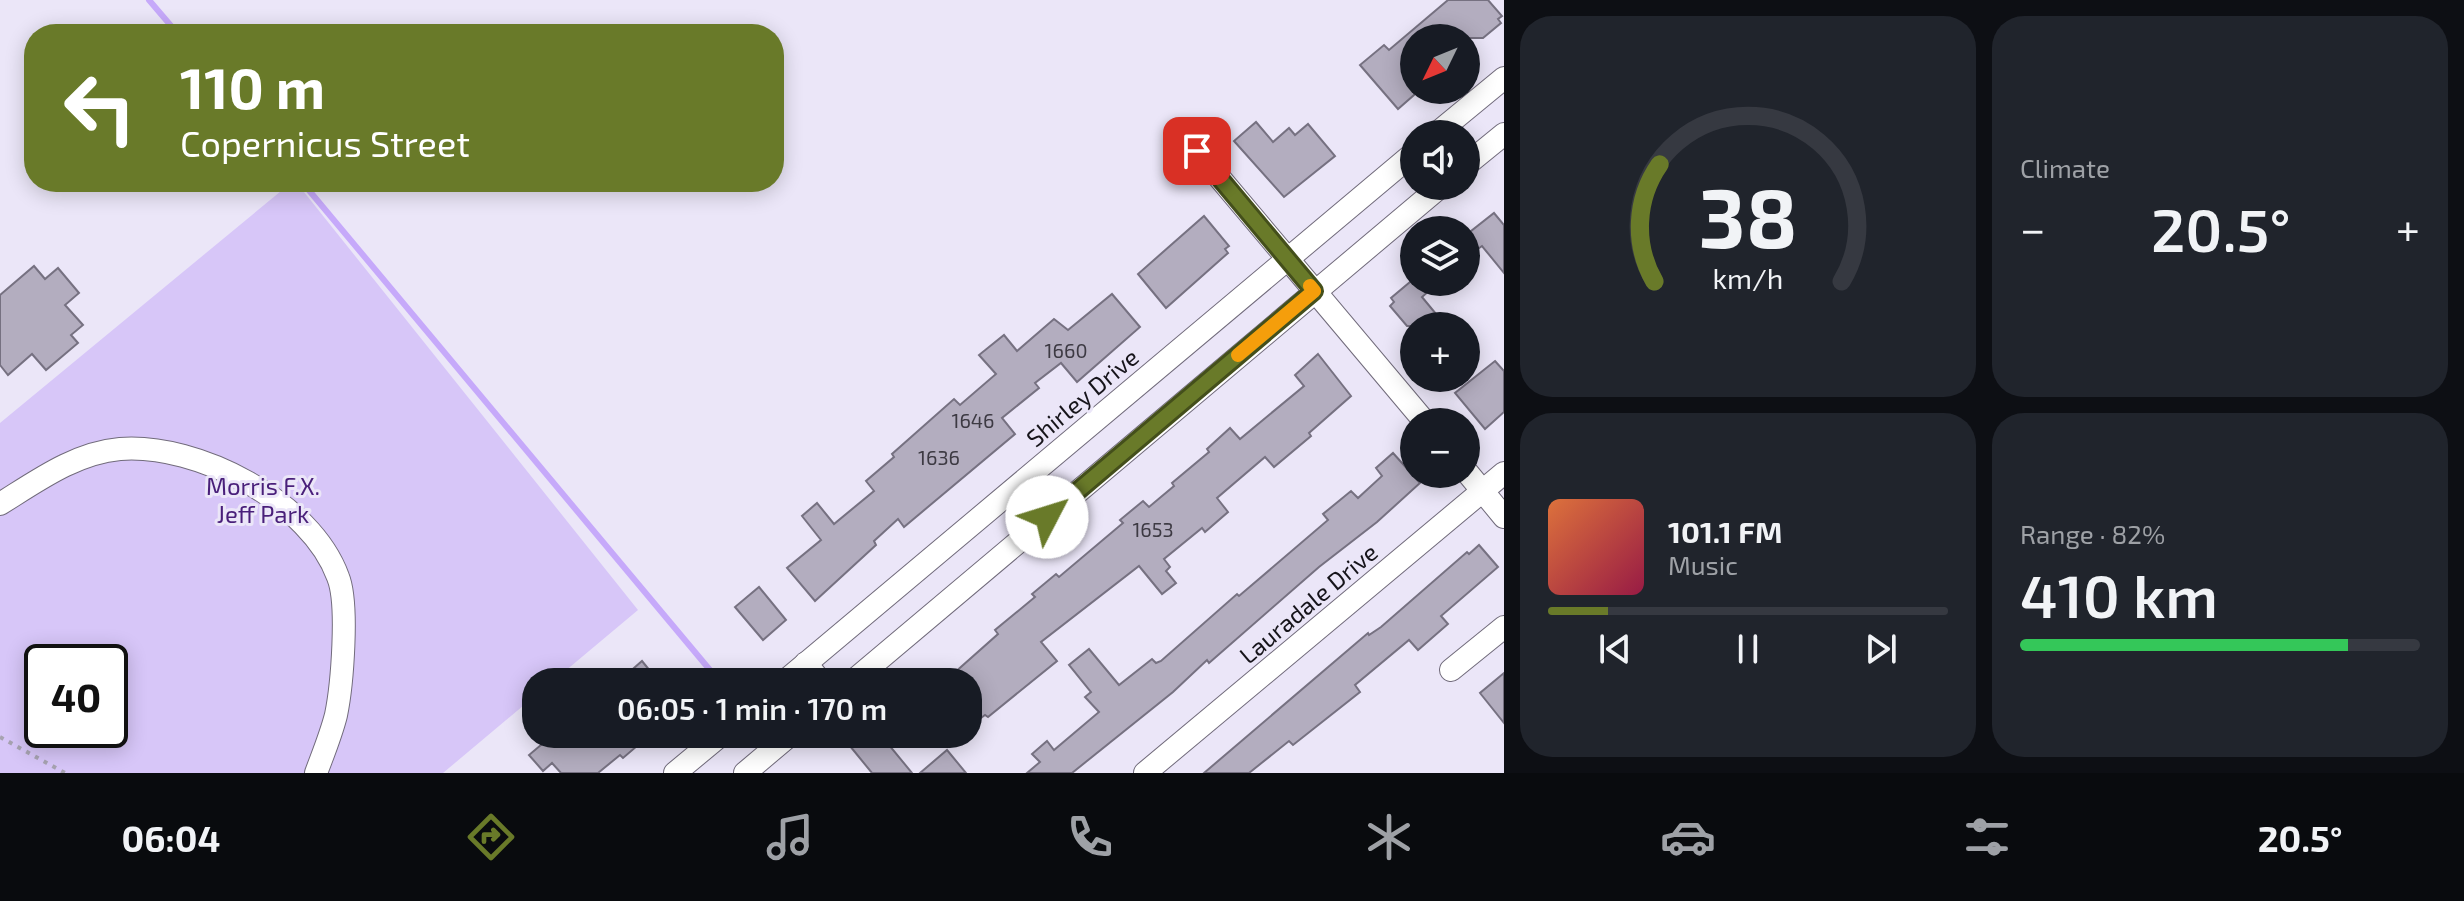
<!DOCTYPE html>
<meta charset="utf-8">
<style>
:root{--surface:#171b24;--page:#20242c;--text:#f1f3f6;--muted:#9ea1a6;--line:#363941;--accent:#697a29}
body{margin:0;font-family:"Exo 2",sans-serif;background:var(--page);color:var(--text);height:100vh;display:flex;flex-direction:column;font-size:30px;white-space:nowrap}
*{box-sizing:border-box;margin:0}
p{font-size:26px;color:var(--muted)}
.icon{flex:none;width:44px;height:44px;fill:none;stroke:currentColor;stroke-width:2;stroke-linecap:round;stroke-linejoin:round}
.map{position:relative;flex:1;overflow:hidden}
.details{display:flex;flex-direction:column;gap:16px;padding:16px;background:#0d0f14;width:960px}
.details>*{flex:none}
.hud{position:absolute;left:24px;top:24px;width:760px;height:168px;border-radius:32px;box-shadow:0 4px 20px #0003;background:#697a29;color:#fff;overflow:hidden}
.needle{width:52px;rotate:227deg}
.buttons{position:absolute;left:1400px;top:24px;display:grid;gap:16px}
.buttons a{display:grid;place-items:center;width:80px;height:80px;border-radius:50%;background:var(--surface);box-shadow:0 4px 20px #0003;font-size:40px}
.speed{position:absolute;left:24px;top:644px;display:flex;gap:16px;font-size:40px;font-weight:700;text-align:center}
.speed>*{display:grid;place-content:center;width:104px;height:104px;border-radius:50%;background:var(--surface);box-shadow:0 4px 20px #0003;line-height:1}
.speed .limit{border:4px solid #111;border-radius:12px;background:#fff;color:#111}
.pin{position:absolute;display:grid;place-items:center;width:68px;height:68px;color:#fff;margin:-34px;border-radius:16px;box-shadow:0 4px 12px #0006}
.me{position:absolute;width:88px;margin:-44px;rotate:50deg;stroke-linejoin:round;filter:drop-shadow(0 0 6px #0008)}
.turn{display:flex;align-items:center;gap:28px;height:168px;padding:0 24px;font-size:36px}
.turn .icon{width:104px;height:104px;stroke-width:2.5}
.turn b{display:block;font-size:56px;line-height:68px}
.big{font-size:60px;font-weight:600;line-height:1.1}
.details .widget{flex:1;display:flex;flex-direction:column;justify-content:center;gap:12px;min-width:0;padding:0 28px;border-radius:32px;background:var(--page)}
.details .dial{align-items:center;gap:0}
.dial svg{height:208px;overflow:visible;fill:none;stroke:var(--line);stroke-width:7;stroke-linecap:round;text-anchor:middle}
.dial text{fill:var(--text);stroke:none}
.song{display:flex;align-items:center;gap:24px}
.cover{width:96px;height:96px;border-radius:12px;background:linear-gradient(135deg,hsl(20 70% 55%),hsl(340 70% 35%))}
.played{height:8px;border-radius:4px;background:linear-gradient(90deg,var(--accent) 15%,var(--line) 15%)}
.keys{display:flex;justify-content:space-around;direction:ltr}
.heat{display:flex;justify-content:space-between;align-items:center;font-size:44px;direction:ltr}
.charge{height:12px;border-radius:6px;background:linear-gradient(90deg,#34c759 82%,var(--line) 0)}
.details .tiles{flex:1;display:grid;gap:16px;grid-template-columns:repeat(2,1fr)}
.trip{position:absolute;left:522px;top:668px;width:460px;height:80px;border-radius:32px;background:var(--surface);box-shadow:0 4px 20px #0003;font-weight:600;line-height:80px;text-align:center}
.menu{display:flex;height:128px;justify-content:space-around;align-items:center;background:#090b0e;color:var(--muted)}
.menu .icon{width:56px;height:56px}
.menu .current{color:var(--accent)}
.menu b{font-size:36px;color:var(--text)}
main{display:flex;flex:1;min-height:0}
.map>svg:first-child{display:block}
.green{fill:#d7c6f8;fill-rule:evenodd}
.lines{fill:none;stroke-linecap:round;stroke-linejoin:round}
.stream{stroke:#c6a9fa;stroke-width:6}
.building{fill:#b3adbf;stroke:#767181;stroke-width:2}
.minor-casing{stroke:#716b7b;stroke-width:24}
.path{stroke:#a7a3b1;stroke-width:4;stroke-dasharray:4 6;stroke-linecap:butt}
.minor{stroke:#fff;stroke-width:22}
.route-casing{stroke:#444f1b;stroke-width:20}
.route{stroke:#697a29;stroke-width:14}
.slow{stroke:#f59e0b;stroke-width:14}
.labels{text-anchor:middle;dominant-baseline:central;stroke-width:6;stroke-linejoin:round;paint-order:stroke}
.number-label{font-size:20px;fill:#3d3a43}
.street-label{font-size:24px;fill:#16141a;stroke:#ebe6f8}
.park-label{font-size:24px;fill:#491f7a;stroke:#ebe6f8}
</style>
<main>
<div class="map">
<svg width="1504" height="773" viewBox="0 0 1504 773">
<rect width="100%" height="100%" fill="#ebe6f8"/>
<!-- green -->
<path class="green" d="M292,182H296L638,610L552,682H536V695L443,773H0V423ZM42,662H110V730H42Z"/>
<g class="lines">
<!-- stream -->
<g class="stream">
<polyline points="149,0 178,34"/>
<polyline points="302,182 720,682"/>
</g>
</g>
<!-- building -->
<g class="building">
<polygon points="1448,0 1488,0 1502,16 1498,19 1501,23 1483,38 1414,38 1414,95 1398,109 1360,65 1384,45 1389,50"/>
<polygon points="1256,122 1273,142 1289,128 1295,135 1308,124 1335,156 1284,197 1234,141"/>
<polygon points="1494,213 1504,225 1504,273 1482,246 1475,251 1466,240 1466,235"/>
<polygon points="1204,216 1229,246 1225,249 1228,253 1166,308 1138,274"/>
<polygon points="34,266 45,279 58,268 79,293 65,305 83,325 71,335 78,343 46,370 32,354 8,375 0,365 0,295"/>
<polygon points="1410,282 1439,282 1422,297 1446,326 1407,326 1390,306 1394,302 1391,298"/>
<polygon points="1112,294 1140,327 1077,382 1061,363 1035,383 1039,388 1002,418 1015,434 904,527 898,519 874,541 876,545 815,601 787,568 821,540 802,516 817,503 834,524 874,491 866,481 894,457 892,454 954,399 960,405 996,374 979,355 1004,335 1017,351 1054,319 1068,330"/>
<polygon points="1318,354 1351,396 1309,433 1311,436 1274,467 1265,457 1217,498 1228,512 1205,532 1202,528 1164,559 1170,567 1166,571 1176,583 1162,594 1139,566 1041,642 1057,661 988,717 985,715 981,718 968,703 968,682 944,682 998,634 995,630 1035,597 1032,594 1056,574 1059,577 1123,523 1120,520 1143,501 1149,507 1174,486 1172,483 1209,452 1207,449 1230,428 1240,439 1304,386 1295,375"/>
<polygon points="1495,361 1504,371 1504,412 1485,429 1455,393"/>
<polygon points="1393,453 1420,483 1377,522 1319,567 1209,663 1207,660 1173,692 1072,773 1027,773 1040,762 1032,754 1047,741 1054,750 1099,712 1085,697 1091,692 1069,665 1089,649 1119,685 1152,659 1156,663 1161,661 1237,594 1239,596 1328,520 1323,514 1351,491 1358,498 1382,476 1376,468"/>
<polygon points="1479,545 1498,567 1441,616 1448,624 1418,650 1409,640 1355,685 1360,692 1293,745 1289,741 1249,773 1204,773 1368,633 1369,635 1381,627 1467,552 1469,554"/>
<polygon points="759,587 786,620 763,640 735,607"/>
<polygon points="642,661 659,682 618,682"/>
<polygon points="1504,673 1504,723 1480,693"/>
<polygon points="554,734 651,734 623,758 620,755 598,773 561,773 552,763 543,771 529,755"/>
<polygon points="864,734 880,734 912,773 872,773 850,746"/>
<polygon points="947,750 966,773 920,773"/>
</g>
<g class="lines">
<defs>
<g id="minor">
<polyline points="1436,134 1504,78"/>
<polyline points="1197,151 1425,422"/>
<polyline points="1466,165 1504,134"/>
<polyline points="1466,471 1504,517"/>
<path d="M0,504C37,481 75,453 120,449C198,443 311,502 338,577C349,604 342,686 336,715C331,735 323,754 316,773"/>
<polyline points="806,663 821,682"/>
<polyline points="1451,670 1504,627"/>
<polyline points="784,682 1414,153"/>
<polyline points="852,682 1441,186"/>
<polyline points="675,773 722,734"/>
<polyline points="745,773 791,734"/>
<polyline points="1145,773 1504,473"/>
</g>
</defs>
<!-- minor casing -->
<use href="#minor" class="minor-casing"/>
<!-- path -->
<polyline class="path" points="0,737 65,773"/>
<!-- minor -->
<use href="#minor" class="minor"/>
</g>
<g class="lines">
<defs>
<polyline id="route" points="1047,517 1314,291 1197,151"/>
</defs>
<!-- route casing -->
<use href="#route" class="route-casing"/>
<!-- route -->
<use href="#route" class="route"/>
<!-- slow -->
<polyline class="slow" points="1238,355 1314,291 1310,286"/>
</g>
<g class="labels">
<!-- number labels -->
<g class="number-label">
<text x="1066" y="350">1660</text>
<text x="973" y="420">1646</text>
<text x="939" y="457">1636</text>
<text x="1153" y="529">1653</text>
</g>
<!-- street labels -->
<g class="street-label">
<text transform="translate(1082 397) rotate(-40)">Shirley Drive</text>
<text transform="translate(1308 603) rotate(-40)">Lauradale Drive</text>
</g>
<!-- park labels -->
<g class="park-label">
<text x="263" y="485">Morris F.X.<tspan x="263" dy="28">Jeff Park</tspan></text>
</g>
</g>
</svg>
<div class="buttons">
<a><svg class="needle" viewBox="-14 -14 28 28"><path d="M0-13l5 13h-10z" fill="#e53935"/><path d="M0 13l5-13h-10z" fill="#9ea1a6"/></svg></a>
<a><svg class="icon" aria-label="sound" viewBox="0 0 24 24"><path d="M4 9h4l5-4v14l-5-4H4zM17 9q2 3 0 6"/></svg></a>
<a><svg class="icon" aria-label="layers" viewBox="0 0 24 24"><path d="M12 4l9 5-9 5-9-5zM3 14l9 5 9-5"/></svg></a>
<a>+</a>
<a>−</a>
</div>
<div class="speed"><div class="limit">40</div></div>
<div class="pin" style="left:1197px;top:151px;background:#d93025"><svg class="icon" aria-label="arrive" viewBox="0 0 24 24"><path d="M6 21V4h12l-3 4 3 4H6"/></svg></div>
<svg class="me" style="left:1047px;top:517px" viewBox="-20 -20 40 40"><circle r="19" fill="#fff"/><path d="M0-13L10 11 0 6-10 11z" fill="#697a29"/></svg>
<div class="trip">06:05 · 1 min · 170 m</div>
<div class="hud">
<div class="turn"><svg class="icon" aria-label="left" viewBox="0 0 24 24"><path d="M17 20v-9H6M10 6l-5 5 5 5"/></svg><div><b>110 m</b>Copernicus Street</div></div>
</div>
</div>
<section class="details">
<div class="tiles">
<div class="widget dial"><svg viewBox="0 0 100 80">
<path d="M14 69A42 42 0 1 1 86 69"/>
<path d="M14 69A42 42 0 0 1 16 24" stroke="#697a29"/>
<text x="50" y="56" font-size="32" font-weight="700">38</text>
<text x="50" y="72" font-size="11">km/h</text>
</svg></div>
<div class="widget"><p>Climate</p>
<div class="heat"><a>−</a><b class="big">20.5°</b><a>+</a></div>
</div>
<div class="widget">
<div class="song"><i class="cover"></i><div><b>101.1 FM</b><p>Music</p></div></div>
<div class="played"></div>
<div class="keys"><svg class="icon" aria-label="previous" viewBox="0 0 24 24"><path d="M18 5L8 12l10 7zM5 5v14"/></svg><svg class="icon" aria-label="pause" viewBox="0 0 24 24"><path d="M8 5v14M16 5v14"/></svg><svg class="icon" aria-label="next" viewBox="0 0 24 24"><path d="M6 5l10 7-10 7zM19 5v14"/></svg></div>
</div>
<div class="widget"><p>Range · 82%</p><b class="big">410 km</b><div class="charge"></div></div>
</div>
</section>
</main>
<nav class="menu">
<b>06:04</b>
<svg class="icon current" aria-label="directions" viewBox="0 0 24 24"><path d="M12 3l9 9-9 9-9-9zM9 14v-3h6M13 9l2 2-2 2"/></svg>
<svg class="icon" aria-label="music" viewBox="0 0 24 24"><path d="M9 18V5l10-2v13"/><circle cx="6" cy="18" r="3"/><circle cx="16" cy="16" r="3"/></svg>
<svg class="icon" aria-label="phone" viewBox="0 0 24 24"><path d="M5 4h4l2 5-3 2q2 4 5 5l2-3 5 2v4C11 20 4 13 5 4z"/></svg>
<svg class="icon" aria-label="climate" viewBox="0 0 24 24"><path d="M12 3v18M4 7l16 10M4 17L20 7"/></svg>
<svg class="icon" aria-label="car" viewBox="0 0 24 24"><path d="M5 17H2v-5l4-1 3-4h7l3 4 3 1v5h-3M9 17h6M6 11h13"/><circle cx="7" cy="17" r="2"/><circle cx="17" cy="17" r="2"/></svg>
<svg class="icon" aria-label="filters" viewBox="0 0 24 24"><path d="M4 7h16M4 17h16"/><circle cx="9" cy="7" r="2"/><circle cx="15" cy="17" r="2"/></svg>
<b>20.5°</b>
</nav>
